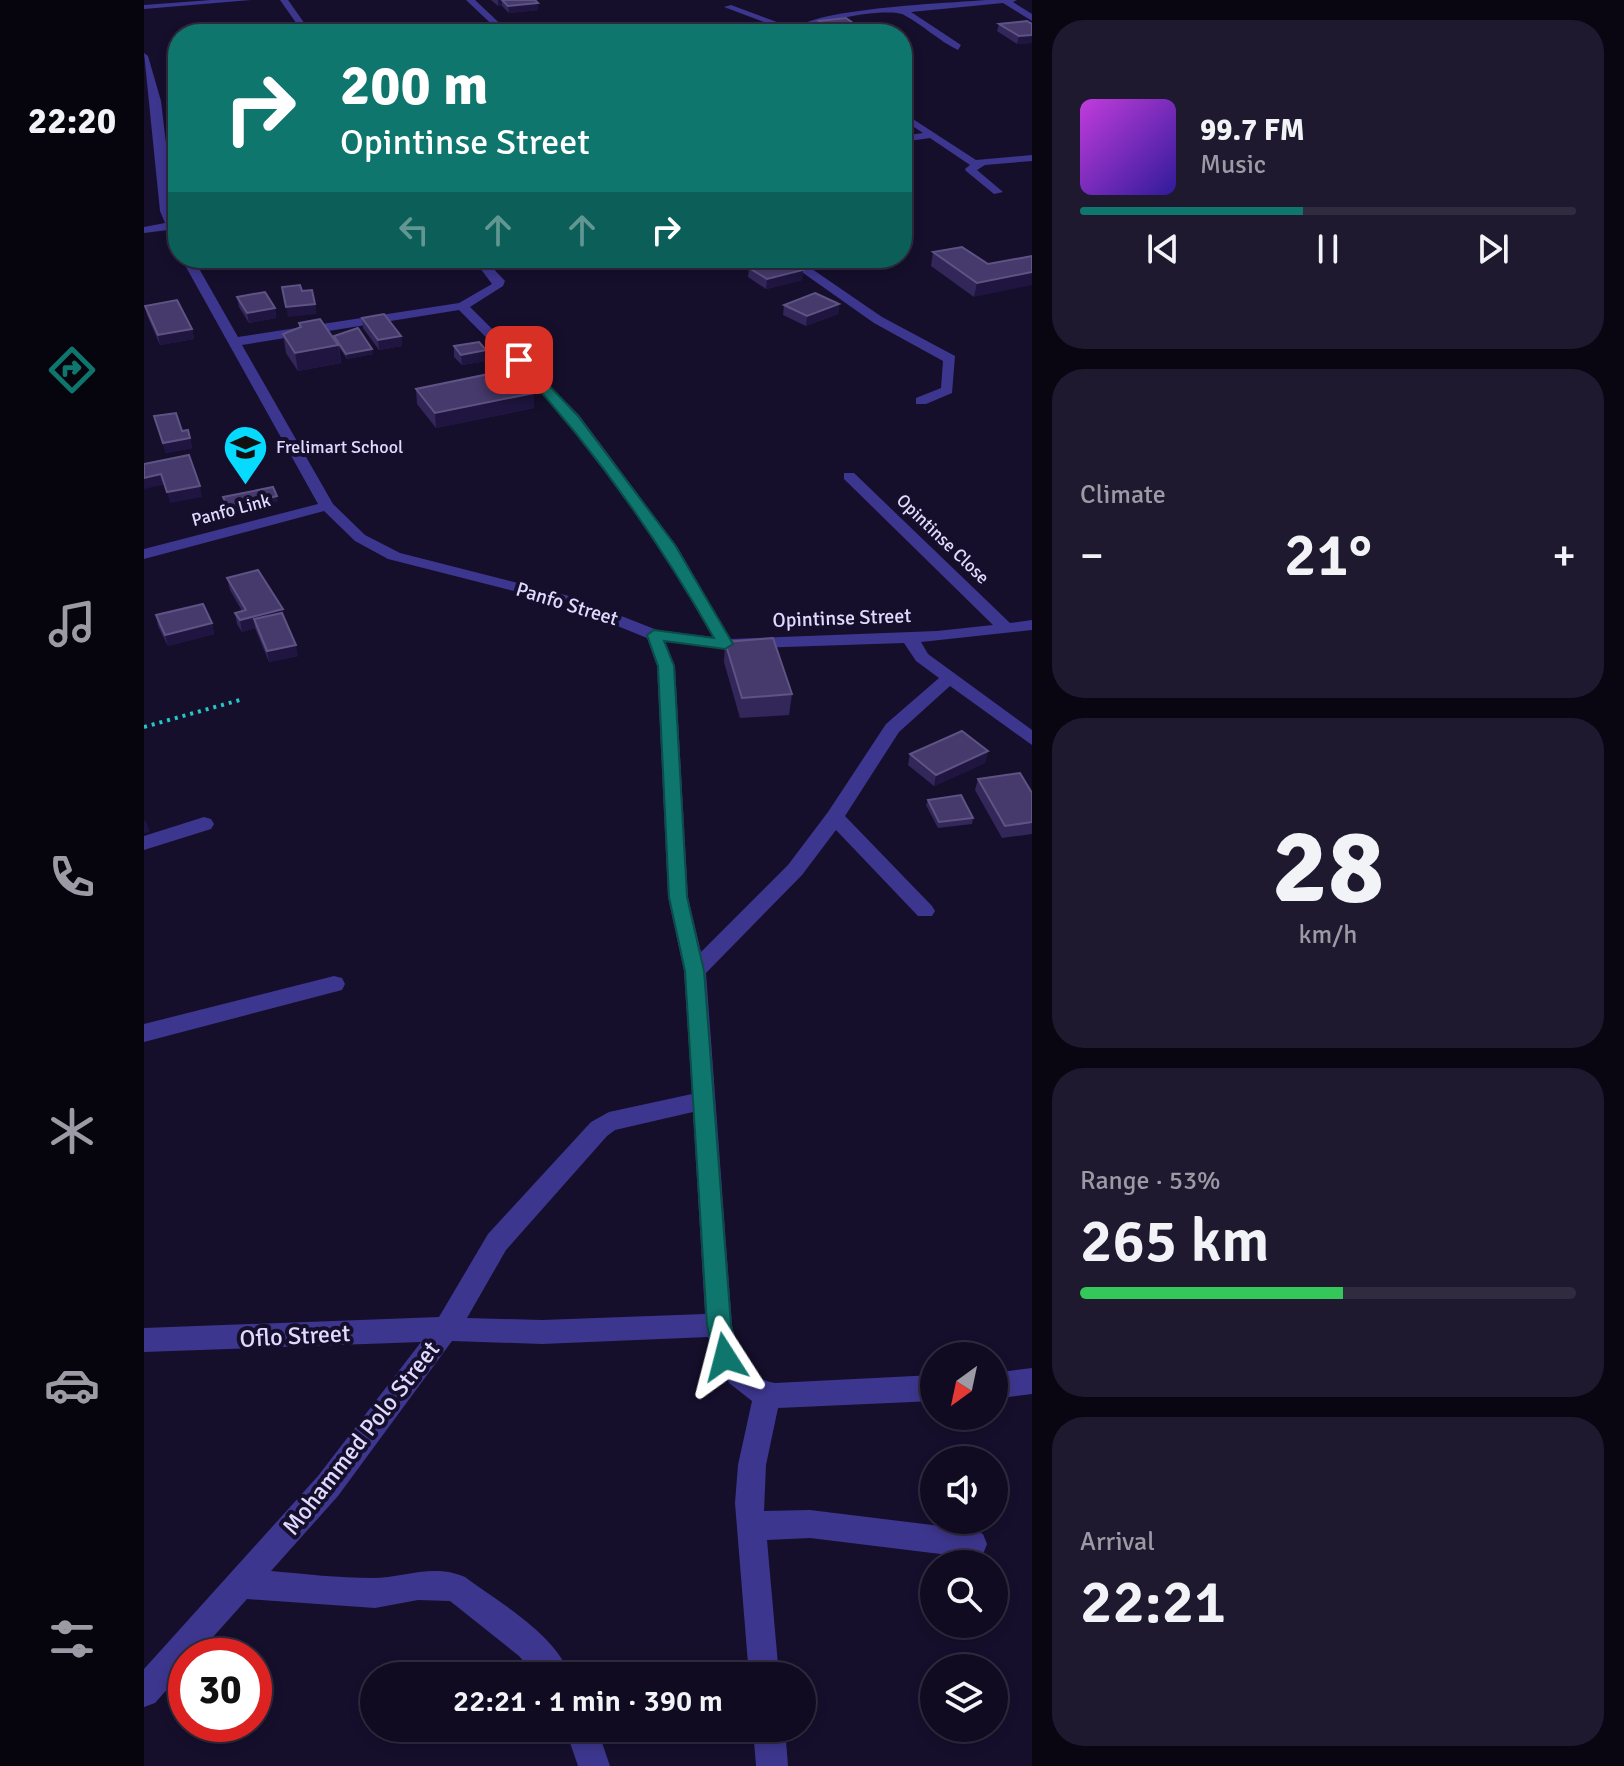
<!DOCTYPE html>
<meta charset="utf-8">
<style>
:root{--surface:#100b21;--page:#1e192e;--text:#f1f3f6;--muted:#9c9ba5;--line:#302b3f;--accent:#0f766e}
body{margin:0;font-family:Signika,sans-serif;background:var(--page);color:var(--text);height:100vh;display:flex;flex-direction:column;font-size:30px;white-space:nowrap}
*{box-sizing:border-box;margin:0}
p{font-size:26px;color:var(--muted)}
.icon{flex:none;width:44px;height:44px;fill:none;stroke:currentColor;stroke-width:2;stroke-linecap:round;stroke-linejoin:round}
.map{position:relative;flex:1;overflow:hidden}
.drawer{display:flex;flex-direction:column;gap:20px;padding:20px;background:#090612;width:592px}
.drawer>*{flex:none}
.banner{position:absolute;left:24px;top:24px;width:744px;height:244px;border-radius:32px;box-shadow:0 4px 12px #0003,0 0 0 2px var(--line);background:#0f766e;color:#fff;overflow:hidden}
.needle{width:52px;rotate:213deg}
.buttons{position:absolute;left:776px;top:1342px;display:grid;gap:16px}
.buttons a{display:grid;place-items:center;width:88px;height:88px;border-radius:50%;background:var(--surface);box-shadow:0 4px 12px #0003,0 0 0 2px var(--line);font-size:40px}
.speed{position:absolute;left:24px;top:1638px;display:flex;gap:16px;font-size:40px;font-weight:700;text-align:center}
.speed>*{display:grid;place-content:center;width:104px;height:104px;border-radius:50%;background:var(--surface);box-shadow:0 4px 12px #0003,0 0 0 2px var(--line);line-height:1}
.speed .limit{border:12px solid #d22;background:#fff;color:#111}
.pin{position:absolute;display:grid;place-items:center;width:68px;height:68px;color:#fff;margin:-34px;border-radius:16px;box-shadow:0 4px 12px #0006}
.me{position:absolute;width:88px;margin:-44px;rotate:351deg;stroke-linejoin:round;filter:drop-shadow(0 0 6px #0008)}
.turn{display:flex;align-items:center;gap:28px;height:168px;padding:0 40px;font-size:36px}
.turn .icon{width:104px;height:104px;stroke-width:2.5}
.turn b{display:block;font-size:56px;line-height:68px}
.lanes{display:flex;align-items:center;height:76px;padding:0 40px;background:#0003;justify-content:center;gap:40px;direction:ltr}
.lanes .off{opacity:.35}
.big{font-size:60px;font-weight:600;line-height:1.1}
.drawer .widget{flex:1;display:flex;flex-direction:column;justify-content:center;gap:12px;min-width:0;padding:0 28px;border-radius:32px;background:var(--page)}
.drawer .dial{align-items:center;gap:0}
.dial b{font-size:104px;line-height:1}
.song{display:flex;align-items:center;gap:24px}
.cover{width:96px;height:96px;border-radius:12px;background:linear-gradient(135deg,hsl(290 70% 55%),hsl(250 70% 35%))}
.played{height:8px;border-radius:4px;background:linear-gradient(90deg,var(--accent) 45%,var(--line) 45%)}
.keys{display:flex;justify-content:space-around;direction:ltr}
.heat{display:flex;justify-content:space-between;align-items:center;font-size:44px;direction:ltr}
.charge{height:12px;border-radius:6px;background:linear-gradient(90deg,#34c759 53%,var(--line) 0)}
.trip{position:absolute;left:216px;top:1662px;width:456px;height:80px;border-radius:40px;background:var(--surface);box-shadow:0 4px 12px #0003,0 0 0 2px var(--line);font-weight:600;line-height:80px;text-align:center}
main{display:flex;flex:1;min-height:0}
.tabs{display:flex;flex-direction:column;width:144px;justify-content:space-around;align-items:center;background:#06040d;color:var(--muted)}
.tabs .icon{width:56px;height:56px}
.tabs .selected{color:var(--accent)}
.tabs b{font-size:36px;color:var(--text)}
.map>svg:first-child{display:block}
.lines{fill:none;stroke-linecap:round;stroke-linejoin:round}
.path{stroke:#26c7c4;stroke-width:4;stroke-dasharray:3 5;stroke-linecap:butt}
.minor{fill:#3d368e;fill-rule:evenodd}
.wall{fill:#33275a}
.shaded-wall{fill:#1f1540}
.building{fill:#463a6c;stroke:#5e5383;stroke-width:2}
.route{fill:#0f766e;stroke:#0a4d48;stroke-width:2}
.labels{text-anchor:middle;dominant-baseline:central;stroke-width:8;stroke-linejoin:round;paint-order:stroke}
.far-poi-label{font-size:18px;fill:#e0daff;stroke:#150f2c;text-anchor:start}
.far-street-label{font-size:18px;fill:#e0daff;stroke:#150f2c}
.street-label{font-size:20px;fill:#e0daff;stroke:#150f2c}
.near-street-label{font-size:24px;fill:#e0daff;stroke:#150f2c}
</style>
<main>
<nav class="tabs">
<b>22:20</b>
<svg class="icon selected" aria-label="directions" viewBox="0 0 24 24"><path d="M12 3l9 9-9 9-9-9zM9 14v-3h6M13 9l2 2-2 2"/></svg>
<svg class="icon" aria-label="music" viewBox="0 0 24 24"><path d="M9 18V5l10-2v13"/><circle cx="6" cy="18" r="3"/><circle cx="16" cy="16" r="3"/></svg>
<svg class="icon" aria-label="phone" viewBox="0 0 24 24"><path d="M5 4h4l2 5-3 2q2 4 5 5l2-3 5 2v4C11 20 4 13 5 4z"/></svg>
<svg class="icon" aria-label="climate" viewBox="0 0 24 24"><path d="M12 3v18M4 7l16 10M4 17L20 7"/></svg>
<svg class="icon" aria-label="car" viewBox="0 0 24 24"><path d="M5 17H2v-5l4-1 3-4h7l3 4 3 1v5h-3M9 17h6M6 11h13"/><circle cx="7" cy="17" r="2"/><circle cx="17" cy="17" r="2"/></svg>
<svg class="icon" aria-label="filters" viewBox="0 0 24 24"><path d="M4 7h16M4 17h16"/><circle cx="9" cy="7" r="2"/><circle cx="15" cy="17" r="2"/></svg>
</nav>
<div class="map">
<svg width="888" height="1766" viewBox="0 0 888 1766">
<rect width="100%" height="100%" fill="#150f2c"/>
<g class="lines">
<!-- path -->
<polyline class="path" points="0,727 96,700"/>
<!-- minor -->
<g class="minor">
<polygon points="67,0 107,0 0,9 0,5"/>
<polygon points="136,0 144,0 168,34 160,34"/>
<polygon points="322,0 331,0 367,34 358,34"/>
<path d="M842,0H873L869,2L888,14V21L859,3L767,12L817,45L814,50C795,41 779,25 760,15C744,7 669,20 657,34H652L580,7L587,5L652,29C671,8 808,3 842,0Z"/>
<polygon points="0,53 4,56 17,101 34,244 28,241 24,230 0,233 0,227 21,223 16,211"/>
<polygon points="758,112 832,160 888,155 888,161 841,165 833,170 859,192 850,194 822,171 821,169 826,165 786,138 758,142 758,136 779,133 758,119"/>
<path d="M37,258H49L94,337L315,303L348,284L336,268L346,265L361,281L359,286L326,307L435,415L534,548L586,639L793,631L849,625L700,479V473H710L866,623L888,620V630L777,642L784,654L888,730V745L806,686L755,732L701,816L788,906L791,911L788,916H774L692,830L658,875L562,973L588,1325C593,1349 603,1379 631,1383L790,1375V1401L634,1408L622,1465L620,1511L666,1510L829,1530L839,1534L843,1544L839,1554L829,1558L666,1538L623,1540L635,1676H605L591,1503L594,1465L608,1401L585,1383L564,1337L398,1344L308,1341L194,1496L127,1571C161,1574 195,1578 228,1578C260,1578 289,1563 321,1577C357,1604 409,1632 427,1676H392L375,1656L306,1601L274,1600L231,1608L103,1599L52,1656H42V1668L11,1703L0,1707V1669L174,1476L277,1342L0,1352V1328L295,1317L344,1234L447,1122L465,1112L548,1094L540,971L524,897L513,666L503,638L417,603L244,559L211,541L180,511L0,559V549L174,504ZM315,310L425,421L519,549L569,637L513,630L429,597L256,553L221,535L189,504L98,345ZM521,641L581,649L760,643L772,661L795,678L742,724L684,812L644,865L557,952L544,897L531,666ZM549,1112L561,1314L398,1320L323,1318L362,1250L463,1136L471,1130Z"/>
<polygon points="638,258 652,258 738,317 811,356 808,393 782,404 772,404 772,398 797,388 799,361 730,323"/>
<polygon points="60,817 67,819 70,824 67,829 0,850 0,836"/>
<polygon points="190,976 198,978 201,984 198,990 0,1042 0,1024"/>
<polygon points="888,1368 888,1394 850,1399 850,1373"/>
<polygon points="421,1728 453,1728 466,1766 434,1766"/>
<polygon points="609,1728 641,1728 644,1766 612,1766"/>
</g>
</g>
<!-- wall -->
<g class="wall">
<polygon points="347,0 391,0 394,10 365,13 358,6 354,6"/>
<polygon points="675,21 718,34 682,34 675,28"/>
<polygon points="855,24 888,24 888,43 873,44 853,31"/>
<polygon points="789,252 844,264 830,297 787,266"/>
<polygon points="605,268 659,270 658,280 622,289 604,277"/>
<polygon points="93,297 131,308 132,318 105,323 95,307"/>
<polygon points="695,304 694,314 662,326 639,315 640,305"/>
<polygon points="1,306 48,329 50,339 16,345 3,315"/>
<polygon points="218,318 257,336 258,346 235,350 219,328"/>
<polygon points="155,323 191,340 190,336 229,354 203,359 195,347 197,363 154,371 142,353 139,334 155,327"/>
<polygon points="310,346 343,361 318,365 310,357"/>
<polygon points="272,389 390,408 292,428 273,404"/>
<polygon points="10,416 46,438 48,448 22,453"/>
<polygon points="83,578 140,617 154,656 125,662 111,628 98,632 93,624 91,613 98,611 86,590"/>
<polygon points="12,615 68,623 70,634 24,646 14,626"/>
<polygon points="581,642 648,694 645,715 596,718 580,662"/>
<polygon points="844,751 841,763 790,786 764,765 766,754"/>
<polygon points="834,779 888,793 888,834 858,838 831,790"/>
<polygon points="784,800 829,818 828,824 794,828 782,805"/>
</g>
<!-- shaded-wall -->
<g class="shaded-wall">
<rect x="354" y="0" width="4" height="6"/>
<polygon points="394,3 394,10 365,13 364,6"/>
<polygon points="719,30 718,34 692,34 692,33"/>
<polygon points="888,35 888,43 873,44 875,36"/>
<polygon points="659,270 658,280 622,289 623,279"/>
<polygon points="888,272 888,285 830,297 833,283"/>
<polygon points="171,304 173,314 144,317 142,307"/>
<polygon points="695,304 694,314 662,326 663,316"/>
<polygon points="131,308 132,318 105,323 103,313"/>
<polygon points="48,329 50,339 16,345 14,335"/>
<polygon points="257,336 258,346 235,350 234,340"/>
<polygon points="194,345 197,363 154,371 151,353"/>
<polygon points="228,349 229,354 203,359 202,354"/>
<polygon points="342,350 343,361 318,365 317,355"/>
<polygon points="390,393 390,408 292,428 291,413"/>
<polygon points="46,438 48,448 22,453 19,443"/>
<polygon points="17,474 19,485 0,489 0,478"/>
<polygon points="56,486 58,497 26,503 23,492"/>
<polygon points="133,496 134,502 85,513 84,508"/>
<polygon points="139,609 140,620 110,619 111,628 98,632 96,620"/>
<polygon points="68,623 70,634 24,646 21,635"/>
<polygon points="152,645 154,656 125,662 123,651"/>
<polygon points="844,751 841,763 790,786 792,775"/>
<polygon points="0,821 2,821 6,832 0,833"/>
</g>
<!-- building -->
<g class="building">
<polygon points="358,0 391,0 394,3 364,6"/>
<polygon points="702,18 719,30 692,33 675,21"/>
<polygon points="883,21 888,24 888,35 875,36 855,24"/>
<polygon points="818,247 844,264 888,256 888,272 833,283 789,252"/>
<polygon points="640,259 659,270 623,279 605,268"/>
<polygon points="156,285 158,291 168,290 171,304 142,307 138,287"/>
<polygon points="121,292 131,308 103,313 93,297"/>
<polygon points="671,293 695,304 663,316 640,305"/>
<polygon points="33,300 48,329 14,335 1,306"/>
<polygon points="240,314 257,336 234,340 218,318"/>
<polygon points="176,319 194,345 151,353 139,334 157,327 155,323"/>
<polygon points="214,328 228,349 202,354 190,336"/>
<polygon points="335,342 342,350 317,355 310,346"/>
<polygon points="369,369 390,393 291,413 272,389"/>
<polygon points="32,413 38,431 44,430 46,438 19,443 10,416"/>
<polygon points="45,455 56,486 23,492 17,474 0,478 0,464"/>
<polygon points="129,487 133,496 84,508 79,497"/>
<polygon points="114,570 139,609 96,620 91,613 102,610 83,578"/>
<polygon points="59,604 68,623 21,635 12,615"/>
<polygon points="138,613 152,645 123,651 110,619"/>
<polygon points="629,638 648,694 598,698 581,642"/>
<polygon points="818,731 844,751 792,775 766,754"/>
<polygon points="876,773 888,793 888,822 861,826 834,779"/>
<polygon points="817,795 829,818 795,822 784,800"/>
</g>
<!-- route -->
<path class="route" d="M371,358H379L434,416L531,545L589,644L581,649L520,641L530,666L543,897L560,971L587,1325L593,1357L589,1365L581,1368L572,1365L563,1325L541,971L525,897L514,666L503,635L510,630L570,638C513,537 450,448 371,363Z"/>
<!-- icons -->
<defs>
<symbol id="school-pin" viewBox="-11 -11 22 30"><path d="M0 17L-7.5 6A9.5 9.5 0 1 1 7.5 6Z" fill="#06dbff" stroke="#150f2c"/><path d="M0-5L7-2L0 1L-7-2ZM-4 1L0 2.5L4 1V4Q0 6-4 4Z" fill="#111"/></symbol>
</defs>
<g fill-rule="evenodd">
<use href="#school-pin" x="76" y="422" width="51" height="69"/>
</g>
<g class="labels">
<!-- far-poi labels -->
<g class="far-poi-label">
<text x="132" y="447">Frelimart School</text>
</g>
<!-- far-street labels -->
<g class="far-street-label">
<text transform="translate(87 510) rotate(-15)">Panfo Link</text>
<text transform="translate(799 539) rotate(44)">Opintinse Close</text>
</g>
<!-- street labels -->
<g class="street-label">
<text transform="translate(423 604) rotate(17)">Panfo Street</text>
<text transform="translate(698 618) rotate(-2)">Opintinse Street</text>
</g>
<!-- near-street labels -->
<g class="near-street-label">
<text transform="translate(151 1336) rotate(-3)">Oflo Street</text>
<text transform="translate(217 1438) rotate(-52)">Mohammed Polo Street</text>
</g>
</g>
</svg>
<div class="buttons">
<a><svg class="needle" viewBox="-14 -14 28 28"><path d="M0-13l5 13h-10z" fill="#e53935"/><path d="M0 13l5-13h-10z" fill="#9c9ba5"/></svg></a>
<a><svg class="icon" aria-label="sound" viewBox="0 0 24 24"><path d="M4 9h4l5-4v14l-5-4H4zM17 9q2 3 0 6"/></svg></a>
<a><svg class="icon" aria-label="search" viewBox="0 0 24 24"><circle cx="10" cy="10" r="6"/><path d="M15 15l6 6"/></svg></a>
<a><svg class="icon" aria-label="layers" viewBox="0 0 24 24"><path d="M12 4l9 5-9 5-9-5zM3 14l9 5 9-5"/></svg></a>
</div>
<div class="speed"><div class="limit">30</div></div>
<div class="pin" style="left:375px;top:360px;background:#d93025"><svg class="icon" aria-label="arrive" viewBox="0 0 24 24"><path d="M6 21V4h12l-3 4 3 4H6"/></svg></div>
<svg class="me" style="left:581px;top:1357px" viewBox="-20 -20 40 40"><path d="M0-17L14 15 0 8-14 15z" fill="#0f766e" stroke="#fff" stroke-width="4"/></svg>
<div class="trip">22:21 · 1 min · 390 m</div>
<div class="banner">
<div class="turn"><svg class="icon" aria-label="right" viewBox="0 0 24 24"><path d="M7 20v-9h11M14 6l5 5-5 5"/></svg><div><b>200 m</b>Opintinse Street</div></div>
<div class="lanes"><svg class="icon off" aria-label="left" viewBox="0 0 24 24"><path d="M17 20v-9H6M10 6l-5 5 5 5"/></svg><svg class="icon off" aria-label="ahead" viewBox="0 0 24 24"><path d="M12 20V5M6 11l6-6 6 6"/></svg><svg class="icon off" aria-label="ahead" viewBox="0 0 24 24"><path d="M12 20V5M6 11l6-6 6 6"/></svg><svg class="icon" aria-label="right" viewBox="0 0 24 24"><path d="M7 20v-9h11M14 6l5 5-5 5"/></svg></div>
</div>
</div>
<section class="drawer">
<div class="widget">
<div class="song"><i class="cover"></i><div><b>99.7 FM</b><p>Music</p></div></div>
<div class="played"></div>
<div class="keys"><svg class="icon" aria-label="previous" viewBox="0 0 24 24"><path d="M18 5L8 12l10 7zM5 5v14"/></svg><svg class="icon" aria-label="pause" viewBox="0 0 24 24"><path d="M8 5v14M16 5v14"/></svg><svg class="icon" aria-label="next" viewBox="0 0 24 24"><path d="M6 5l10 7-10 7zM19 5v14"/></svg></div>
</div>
<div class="widget"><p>Climate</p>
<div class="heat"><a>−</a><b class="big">21°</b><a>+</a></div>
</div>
<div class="widget dial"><b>28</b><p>km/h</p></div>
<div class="widget"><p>Range · 53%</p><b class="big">265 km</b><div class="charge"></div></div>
<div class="widget"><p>Arrival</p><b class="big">22:21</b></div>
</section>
</main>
